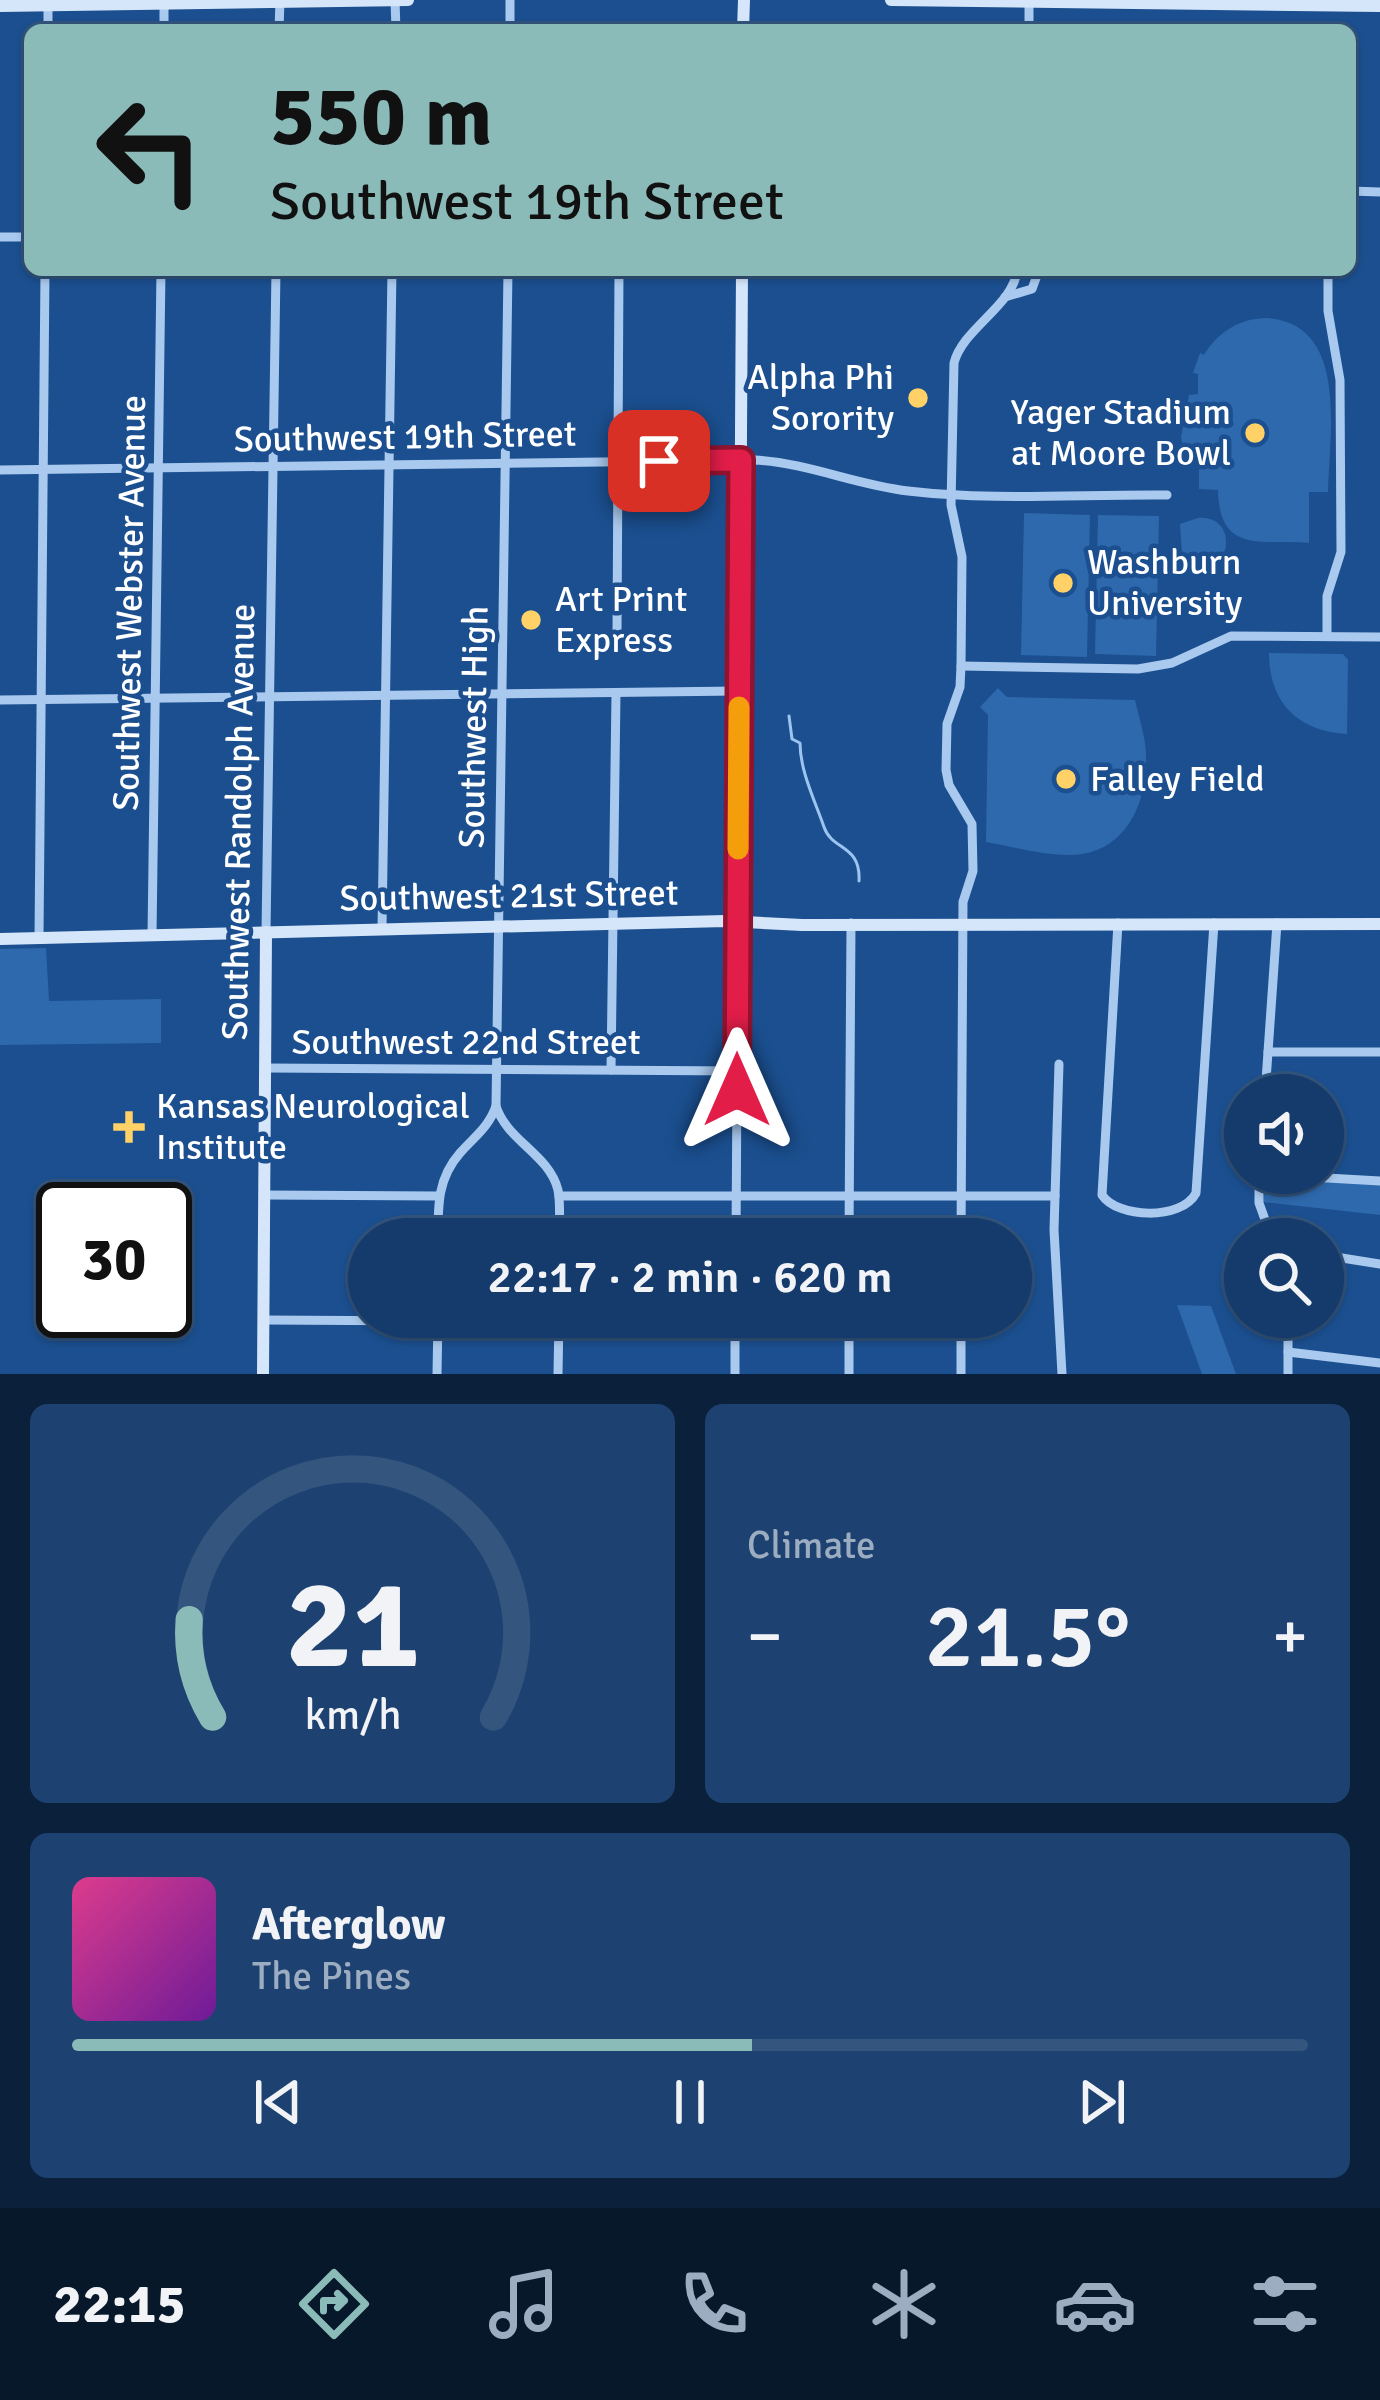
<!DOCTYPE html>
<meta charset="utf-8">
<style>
:root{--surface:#143b6b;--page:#1d4271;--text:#f1f3f6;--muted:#9dadc1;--line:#33557e;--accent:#8bbbb9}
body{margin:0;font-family:Signika,sans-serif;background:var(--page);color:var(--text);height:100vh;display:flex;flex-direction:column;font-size:45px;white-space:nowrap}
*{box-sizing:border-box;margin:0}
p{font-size:39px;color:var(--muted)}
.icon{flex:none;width:66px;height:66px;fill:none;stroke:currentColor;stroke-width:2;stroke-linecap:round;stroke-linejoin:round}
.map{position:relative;height:1374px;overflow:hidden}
.panel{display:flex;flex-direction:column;gap:30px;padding:30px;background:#0b203b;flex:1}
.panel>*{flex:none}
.top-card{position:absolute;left:24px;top:24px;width:1332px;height:252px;border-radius:18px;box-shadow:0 3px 9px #0004,0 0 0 3px var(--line);background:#8bbbb9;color:#111;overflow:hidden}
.tools{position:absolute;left:1224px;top:1074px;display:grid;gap:24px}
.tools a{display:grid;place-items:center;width:120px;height:120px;border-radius:50%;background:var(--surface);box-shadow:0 3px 9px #0004,0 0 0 3px var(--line);font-size:60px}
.speed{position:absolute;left:36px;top:1182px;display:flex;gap:24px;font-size:60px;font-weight:700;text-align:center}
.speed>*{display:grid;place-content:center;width:156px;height:156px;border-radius:50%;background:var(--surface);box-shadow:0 3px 9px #0004,0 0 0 3px var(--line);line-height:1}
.speed .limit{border:6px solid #111;border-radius:18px;background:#fff;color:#111}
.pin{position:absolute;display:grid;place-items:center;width:102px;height:102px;color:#fff;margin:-51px;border-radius:24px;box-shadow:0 6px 18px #0006}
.me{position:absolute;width:132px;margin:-66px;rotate:0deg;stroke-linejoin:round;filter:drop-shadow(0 0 9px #0008)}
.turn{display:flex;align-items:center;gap:42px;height:252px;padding:0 48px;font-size:54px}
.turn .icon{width:156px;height:156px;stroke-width:2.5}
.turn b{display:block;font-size:84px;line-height:102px}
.big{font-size:90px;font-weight:600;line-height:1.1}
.panel .widget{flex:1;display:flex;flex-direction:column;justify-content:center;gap:18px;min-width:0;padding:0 42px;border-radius:18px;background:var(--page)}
.panel .dial{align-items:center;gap:0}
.dial svg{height:312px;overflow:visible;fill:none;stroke:var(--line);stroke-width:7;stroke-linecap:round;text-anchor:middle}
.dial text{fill:var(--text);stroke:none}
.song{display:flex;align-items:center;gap:36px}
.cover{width:144px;height:144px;border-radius:18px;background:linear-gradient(135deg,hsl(330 70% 55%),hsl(280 70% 35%))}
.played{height:12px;border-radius:6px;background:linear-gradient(90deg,var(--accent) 55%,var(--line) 55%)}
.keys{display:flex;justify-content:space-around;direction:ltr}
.heat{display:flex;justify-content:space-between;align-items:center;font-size:66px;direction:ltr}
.panel .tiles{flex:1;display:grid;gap:30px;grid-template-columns:1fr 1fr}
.widget:last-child{grid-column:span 2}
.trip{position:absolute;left:348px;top:1218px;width:684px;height:120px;border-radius:60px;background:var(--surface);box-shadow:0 3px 9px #0004,0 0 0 3px var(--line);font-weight:600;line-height:120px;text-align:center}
.dock{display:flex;height:192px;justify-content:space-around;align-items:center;background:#08182b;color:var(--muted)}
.dock .icon{width:84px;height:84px}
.dock .current{color:var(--accent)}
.dock b{font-size:54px;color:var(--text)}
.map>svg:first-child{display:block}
.green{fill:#2e69ad}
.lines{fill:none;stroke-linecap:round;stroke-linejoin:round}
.stream{stroke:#9cc4f0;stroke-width:3}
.street{stroke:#a9c9ee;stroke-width:9}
.secondary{stroke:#d6e6fa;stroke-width:12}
.route-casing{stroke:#92132f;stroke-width:30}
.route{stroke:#e11d48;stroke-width:21}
.slow{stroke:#f59e0b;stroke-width:21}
.poi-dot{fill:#ffd166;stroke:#1b4f8f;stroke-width:4.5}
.labels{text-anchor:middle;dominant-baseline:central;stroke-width:9;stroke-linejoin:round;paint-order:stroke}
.poi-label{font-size:36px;fill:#fff;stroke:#1b4f8f;text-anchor:start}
.street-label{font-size:36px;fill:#fff;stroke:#1b4f8f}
</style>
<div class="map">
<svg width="1380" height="1374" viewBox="0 0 1380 1374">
<rect width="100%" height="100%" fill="#1b4f8f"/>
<!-- green -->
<g class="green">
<path d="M1267,318C1350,324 1329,435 1328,492H1309V543C1266,538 1219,557 1218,490L1199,489V464L1187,463L1181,437L1189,395L1198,394V374L1193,373L1200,353L1204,355C1218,332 1240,318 1267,318Z"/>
<polygon points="1024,513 1090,515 1087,657 1021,655"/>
<polygon points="1098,515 1159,516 1156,656 1095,654"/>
<path d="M1198,518C1219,516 1231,533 1224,553L1193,560L1182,553L1180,524Z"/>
<path d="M1269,653L1343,654L1348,660L1347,734C1298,731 1269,703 1269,653Z"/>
<path d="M998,688L1007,697L1135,700C1139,718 1146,738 1146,756C1148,804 1124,855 1070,855C1042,855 1014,847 986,842L988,715L980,707Z"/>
<polygon points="46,948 49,1001 161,999 161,1043 0,1045 0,949"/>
<polygon points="1268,1178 1380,1185 1380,1215 1263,1202"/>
<polygon points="1177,1305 1211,1306 1236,1374 1202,1374"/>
</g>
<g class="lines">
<!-- stream -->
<path class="stream" d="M789,716L792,739L800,743C800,771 815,801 824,827C832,851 861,844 859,881"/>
<!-- street -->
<g class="street">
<polyline points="395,0 396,30"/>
<polyline points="510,0 510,30"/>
<polyline points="1029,0 1029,30"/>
<polyline points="48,30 48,0"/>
<polyline points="164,30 164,0"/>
<polyline points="279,30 280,0"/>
<polyline points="1350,191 1380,192"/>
<polyline points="0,237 30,237"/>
<polyline points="1005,297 1032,289 1039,270"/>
<path d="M0,470L755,460C808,463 856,485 908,491C993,501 1082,494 1167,495"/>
<polyline points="617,635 619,270"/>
<polyline points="1327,636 1327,596 1341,552 1340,380 1328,311 1328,270"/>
<polyline points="961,666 1138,669 1172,663 1231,636 1380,637"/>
<polyline points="0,700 739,691"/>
<path d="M1118,923L1102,1195C1117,1218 1181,1221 1196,1193L1214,923"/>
<polyline points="382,929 392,270"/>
<polyline points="266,932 276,270"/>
<polyline points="152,936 161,270"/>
<polyline points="39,938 45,270"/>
<polyline points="1268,1052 1380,1052"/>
<polyline points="1059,1064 1054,1230 1062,1374"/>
<polyline points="266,1068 738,1071"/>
<polyline points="611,1070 616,693"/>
<polyline points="1265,1095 1277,923"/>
<path d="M496,1106C507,1141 549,1154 558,1190C561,1206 559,1223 559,1239"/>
<polyline points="1259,1173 1259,1203 1272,1239"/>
<polyline points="1259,1174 1380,1181"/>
<polyline points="264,1195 439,1196"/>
<polyline points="559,1196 1055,1196"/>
<path d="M438,1239C438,1207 437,1179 460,1153C474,1137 489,1127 496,1106L508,270"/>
<polyline points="736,1239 738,923"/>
<polyline points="849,1239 851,923"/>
<path d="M961,1239L963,902L973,871L972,824L949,785L946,770L947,724L960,687L961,666L962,557L951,505L954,363C963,328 1014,305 1017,270"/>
<polyline points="1323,1255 1380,1264"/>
<polyline points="849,1317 849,1374"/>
<polyline points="263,1320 438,1321"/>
<polyline points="559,1321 735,1322"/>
<polyline points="1288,1352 1380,1363"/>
<polyline points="437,1374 438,1317"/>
<polyline points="558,1374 559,1317"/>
<polyline points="735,1374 735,1317"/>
<polyline points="961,1374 961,1317"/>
<polyline points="1288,1374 1288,1317"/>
</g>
<!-- secondary -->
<g class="secondary">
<polyline points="891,0 1380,6"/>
<polyline points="0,6 408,0"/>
<polyline points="743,30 744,0"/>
<polyline points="738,923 742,270"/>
<polyline points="0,939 725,921 802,925 1380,924"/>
<polyline points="263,1374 266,932"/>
</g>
</g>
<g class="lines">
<defs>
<polyline id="route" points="659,461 741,460 737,1090"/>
</defs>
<!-- route casing -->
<use href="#route" class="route-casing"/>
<!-- route -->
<use href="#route" class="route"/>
<!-- slow -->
<polyline class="slow" points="738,849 739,707"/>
</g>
<!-- markers -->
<g class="poi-dot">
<circle cx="918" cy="398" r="12"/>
<circle cx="1255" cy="433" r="12"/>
<circle cx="1063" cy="583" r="12"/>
<circle cx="531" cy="620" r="12"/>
<circle cx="1066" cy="779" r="12"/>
<path d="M123 1109h12v12h12v12h-12v12h-12v-12h-12v-12h12z"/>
</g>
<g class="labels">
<!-- poi labels -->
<g class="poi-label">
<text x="894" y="377" text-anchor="end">Alpha Phi<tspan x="894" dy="41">Sorority</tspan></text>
<text x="1231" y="412" text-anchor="end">Yager Stadium<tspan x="1231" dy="41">at Moore Bowl</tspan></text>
<text x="1087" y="562">Washburn<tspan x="1087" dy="41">University</tspan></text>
<text x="555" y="599">Art Print<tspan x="555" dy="41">Express</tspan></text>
<text x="1090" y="779">Falley Field</text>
<text x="156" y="1106">Kansas Neurological<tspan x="156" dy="41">Institute</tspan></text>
</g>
<!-- street labels -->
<g class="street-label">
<text transform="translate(405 437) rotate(-1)">Southwest 19th Street</text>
<text transform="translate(130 603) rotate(-89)">Southwest Webster Avenue</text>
<text transform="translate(474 727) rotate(-89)">Southwest High</text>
<text transform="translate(239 822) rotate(-89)">Southwest Randolph Avenue</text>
<text transform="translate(509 896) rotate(-1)">Southwest 21st Street</text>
<text x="466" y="1042">Southwest 22nd Street</text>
</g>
</g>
</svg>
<div class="tools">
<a><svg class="icon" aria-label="sound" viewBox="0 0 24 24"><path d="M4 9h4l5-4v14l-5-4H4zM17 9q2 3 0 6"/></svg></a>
<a><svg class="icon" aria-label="search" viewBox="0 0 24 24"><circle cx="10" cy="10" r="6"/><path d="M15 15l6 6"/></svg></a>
</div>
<div class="speed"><div class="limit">30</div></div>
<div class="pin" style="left:659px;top:461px;background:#d93025"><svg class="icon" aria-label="arrive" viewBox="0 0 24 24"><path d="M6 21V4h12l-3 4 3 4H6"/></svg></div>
<svg class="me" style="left:737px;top:1090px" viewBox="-20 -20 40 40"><path d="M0-17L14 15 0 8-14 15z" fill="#e11d48" stroke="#fff" stroke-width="4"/></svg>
<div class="trip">22:17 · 2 min · 620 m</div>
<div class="top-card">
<div class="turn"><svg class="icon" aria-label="left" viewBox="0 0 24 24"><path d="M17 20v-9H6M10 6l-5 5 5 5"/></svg><div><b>550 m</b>Southwest 19th Street</div></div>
</div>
</div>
<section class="panel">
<div class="tiles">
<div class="widget dial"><svg viewBox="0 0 100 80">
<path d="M14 69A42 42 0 1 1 86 69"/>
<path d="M14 69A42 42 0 0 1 8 44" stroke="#8bbbb9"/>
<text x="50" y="56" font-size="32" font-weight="700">21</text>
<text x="50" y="72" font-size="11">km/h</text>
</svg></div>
<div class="widget"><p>Climate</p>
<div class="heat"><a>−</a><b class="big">21.5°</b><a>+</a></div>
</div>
<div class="widget">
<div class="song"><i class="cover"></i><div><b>Afterglow</b><p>The Pines</p></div></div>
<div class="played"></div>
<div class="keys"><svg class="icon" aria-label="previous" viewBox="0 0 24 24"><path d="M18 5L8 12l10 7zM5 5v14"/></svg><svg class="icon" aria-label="pause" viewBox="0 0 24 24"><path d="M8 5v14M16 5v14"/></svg><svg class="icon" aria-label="next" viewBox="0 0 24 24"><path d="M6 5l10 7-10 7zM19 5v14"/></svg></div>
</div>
</div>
</section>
<nav class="dock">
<b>22:15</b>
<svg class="icon current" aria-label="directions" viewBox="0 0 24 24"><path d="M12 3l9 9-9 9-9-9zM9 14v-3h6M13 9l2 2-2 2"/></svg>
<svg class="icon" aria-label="music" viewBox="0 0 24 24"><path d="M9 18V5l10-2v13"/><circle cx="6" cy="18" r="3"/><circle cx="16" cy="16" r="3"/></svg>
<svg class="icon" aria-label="phone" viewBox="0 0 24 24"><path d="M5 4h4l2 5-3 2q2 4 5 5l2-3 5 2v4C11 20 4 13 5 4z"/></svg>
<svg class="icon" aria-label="climate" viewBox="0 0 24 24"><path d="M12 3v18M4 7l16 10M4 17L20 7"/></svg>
<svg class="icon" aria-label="car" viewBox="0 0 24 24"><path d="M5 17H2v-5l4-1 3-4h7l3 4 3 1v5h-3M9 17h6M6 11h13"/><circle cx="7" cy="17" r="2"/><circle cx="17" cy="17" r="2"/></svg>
<svg class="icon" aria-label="filters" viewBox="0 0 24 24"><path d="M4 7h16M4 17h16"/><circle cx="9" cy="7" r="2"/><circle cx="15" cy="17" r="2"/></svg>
</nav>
